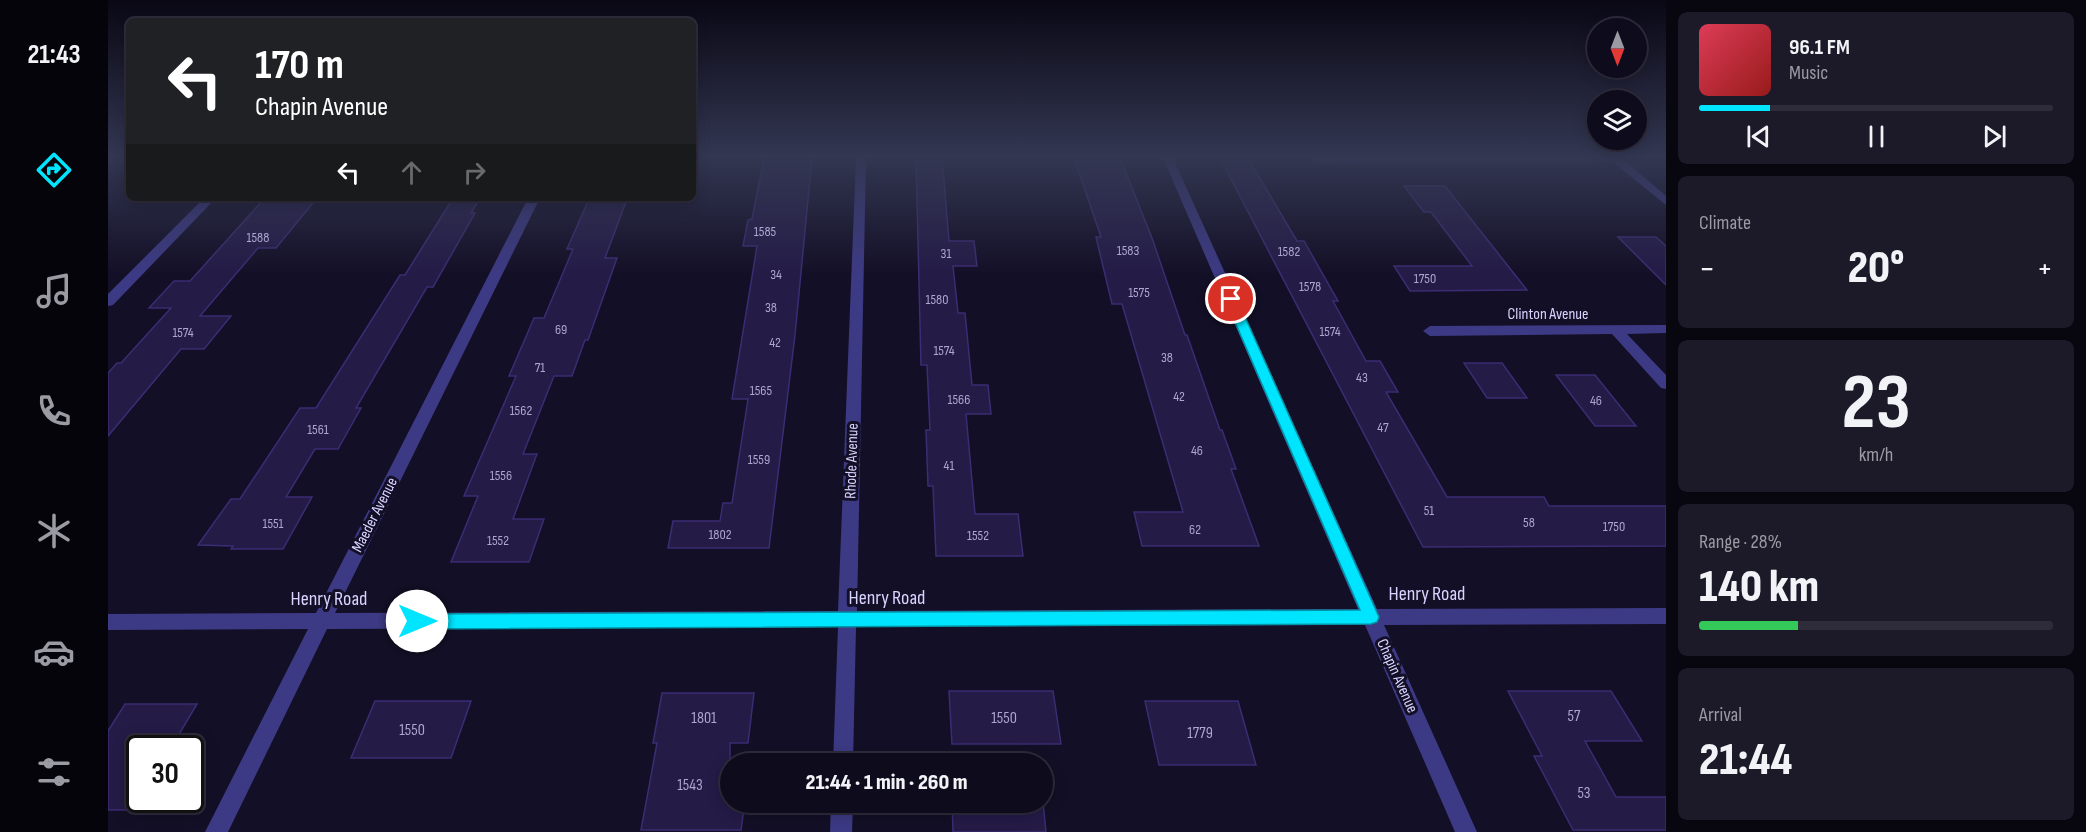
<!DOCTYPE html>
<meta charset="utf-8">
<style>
:root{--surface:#0e0b1c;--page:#1c1929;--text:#f1f3f6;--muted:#9b9ba3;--line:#2e2b3b;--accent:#00e5ff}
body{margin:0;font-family:"Sofia Sans Condensed",sans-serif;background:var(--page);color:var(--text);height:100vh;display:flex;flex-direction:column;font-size:22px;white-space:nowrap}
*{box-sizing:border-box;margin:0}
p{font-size:20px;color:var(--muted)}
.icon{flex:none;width:33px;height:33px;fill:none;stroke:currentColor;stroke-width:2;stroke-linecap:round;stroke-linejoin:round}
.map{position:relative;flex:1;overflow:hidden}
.details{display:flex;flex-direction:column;gap:12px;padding:12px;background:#08060f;width:420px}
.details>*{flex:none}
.banner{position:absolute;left:18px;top:18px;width:570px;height:183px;border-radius:9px;box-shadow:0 3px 15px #0003,0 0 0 2px var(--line);background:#202124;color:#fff;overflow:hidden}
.needle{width:39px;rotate:180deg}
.buttons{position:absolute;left:1479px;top:18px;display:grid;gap:12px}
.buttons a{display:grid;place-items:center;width:60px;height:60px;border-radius:50%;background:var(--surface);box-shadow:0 3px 15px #0003,0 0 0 2px var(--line);font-size:30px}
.speed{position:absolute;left:18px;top:735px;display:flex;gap:12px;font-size:30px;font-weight:700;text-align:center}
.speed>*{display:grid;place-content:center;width:78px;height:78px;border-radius:50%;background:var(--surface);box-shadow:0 3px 15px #0003,0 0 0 2px var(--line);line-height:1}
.speed .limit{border:3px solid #111;border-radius:9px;background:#fff;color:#111}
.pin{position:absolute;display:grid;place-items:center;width:51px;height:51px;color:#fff;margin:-26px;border:3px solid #fff;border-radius:50%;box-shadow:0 2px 6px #0007}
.me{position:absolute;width:66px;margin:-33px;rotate:90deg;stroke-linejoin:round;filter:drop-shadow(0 0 4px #0008)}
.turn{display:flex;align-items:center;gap:21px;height:126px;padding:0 30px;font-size:27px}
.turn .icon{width:78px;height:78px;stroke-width:2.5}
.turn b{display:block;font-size:42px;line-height:51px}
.lanes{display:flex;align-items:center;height:57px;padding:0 30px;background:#0003;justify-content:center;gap:30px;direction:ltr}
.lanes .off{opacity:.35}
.big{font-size:45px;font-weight:800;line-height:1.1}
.details .card{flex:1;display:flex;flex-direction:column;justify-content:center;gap:9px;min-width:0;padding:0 21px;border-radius:9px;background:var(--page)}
.details .dial{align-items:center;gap:0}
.dial b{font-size:78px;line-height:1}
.song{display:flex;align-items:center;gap:18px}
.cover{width:72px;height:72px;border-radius:9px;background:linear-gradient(135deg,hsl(350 70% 55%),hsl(0 70% 35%))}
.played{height:6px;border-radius:3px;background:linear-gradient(90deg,var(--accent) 20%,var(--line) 20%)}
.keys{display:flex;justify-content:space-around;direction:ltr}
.heat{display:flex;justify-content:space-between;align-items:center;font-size:33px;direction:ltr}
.charge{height:9px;border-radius:4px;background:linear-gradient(90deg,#34c759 28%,var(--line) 0)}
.trip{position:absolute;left:612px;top:753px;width:333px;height:60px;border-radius:30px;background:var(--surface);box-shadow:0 3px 15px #0003,0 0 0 2px var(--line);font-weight:800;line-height:60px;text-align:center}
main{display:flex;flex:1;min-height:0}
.dock{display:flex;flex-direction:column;width:108px;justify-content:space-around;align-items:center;background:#06040b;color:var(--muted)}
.dock .icon{width:42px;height:42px}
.dock .on{color:var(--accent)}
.dock b{font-size:27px;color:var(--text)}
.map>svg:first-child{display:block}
.building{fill:#241b47;stroke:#3b2d73;stroke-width:1.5}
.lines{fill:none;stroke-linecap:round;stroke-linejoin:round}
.minor{fill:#3d3a85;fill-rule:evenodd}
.route{fill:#00e5ff;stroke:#0095a6;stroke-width:1.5}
.labels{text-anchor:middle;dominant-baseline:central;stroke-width:6;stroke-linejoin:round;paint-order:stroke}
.number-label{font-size:14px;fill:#aca6d1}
.street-label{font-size:16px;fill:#d9d4ff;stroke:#130f26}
.near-number-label{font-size:16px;fill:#aca6d1}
.near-street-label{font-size:20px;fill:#d9d4ff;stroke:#130f26}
</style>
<main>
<nav class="dock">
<b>21:43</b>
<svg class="icon on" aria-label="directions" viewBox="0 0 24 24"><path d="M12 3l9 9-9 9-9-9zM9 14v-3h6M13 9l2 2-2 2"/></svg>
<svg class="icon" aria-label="music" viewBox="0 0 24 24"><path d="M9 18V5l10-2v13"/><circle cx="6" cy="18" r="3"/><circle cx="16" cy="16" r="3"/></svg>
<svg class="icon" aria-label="phone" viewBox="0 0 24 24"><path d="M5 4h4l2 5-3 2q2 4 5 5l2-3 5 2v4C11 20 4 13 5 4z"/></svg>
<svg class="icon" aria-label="climate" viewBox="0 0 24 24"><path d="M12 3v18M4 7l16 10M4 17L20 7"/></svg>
<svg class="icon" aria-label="car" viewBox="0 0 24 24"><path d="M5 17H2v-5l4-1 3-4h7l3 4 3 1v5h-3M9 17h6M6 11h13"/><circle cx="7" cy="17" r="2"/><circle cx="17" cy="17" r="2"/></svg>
<svg class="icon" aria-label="filters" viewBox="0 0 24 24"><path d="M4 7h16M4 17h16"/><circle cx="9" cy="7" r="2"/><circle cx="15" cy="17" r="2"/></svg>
</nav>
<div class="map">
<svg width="1558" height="832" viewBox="0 0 1558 832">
<rect width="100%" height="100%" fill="#130f26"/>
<!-- building -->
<g class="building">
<polygon points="656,158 704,158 687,335 661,548 560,548 565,521 612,521 615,503 624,503 640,399 624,399 649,246 635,246 640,220 644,219"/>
<polygon points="808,158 834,158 841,241 866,241 869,266 845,266 850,313 857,313 864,385 880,385 883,414 858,414 867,514 910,514 915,556 828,556 825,486 820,486 818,430 822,430 819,365 813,365"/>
<polygon points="966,158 1012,158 1044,238 1077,335 1079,335 1112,430 1114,430 1128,469 1123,469 1151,546 1034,546 1026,512 1075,512 1014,304 1004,304 988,237 993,237"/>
<polygon points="1112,158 1140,158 1189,241 1196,241 1230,301 1225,301 1258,361 1272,361 1290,392 1278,392 1339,497 1436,497 1441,506 1558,506 1558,546 1315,547"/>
<polygon points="1296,186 1337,186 1419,290 1302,291 1286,266 1364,266 1323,212 1316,212"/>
<polygon points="157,198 209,198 168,248 150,248 92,316 123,316 96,349 73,349 0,436 0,373 9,363 13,363 63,308 41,308 66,281 82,281"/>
<polygon points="345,198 372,198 363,213 367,213 325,287 319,287 248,408 253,408 230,449 207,449 178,497 204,497 175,549 123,549 125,546 90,545 123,499 132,499 192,408 208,408 292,275 297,275"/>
<polygon points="481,199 519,199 497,258 509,258 480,340 477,340 464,376 446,376 415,454 429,454 405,519 436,519 421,562 343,562 370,496 356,496 408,376 401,376 426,318 436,318 465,249 459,249"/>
<polygon points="1510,237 1548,237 1558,246 1558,285"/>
<polygon points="1356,363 1394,363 1419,398 1379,398"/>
<polygon points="1448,375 1487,375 1528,426 1487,426"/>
<polygon points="841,691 945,691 953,744 844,744"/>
<polygon points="1400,691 1503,691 1534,741 1477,741 1508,797 1558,797 1558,830 1465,830 1426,756 1434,756"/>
<polygon points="554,693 646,693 640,743 622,743 622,802 637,802 633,830 533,830 549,743 545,743"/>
<polygon points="267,701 363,701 343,758 243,758"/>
<polygon points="1037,701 1130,701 1148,765 1051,765"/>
<polygon points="17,704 89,704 63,748 32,748 32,810 0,810 0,731"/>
<polygon points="844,802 935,802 938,832 845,832"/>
</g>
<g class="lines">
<!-- minor -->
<g class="minor">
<polygon points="748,158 758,158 749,611 1250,609 1055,158 1065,158 1269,609 1558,608 1558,624 1276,625 1369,832 1347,832 1257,625 748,627 745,764 725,764 730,627 219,629 120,832 97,832 200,629 0,630 0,614 208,613 420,198 432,198 227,613 730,611"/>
<polygon points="1203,158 1514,158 1558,196 1558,205 1505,162 1207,163 1203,162"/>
<polygon points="96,198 108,198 5,305 0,306 0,294"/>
<polygon points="1558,325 1558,333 1519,334 1558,375 1558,389 1553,388 1504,334 1322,336 1315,331 1322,326"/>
<polygon points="723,802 745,802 744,832 722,832"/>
</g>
</g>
<!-- sky -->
<linearGradient id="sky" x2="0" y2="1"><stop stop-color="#0a0815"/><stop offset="0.57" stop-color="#333752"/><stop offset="1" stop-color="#333752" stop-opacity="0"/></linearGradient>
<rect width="1558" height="275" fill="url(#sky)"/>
<!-- route -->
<polygon class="route" points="1123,296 1129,299 1271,617 1269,622 1263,624 309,629 303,627 301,621 303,616 309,614 1252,610 1117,299"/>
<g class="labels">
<!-- number labels -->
<g class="number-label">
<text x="657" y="231">1585</text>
<text x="150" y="237">1588</text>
<text x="1020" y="250">1583</text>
<text x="1181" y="251">1582</text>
<text x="838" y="253">31</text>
<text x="668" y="274">34</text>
<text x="1317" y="278">1750</text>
<text x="1202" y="286">1578</text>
<text x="1031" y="292">1575</text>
<text x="829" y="299">1580</text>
<text x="663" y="307">38</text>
<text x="453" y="329">69</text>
<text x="1222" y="331">1574</text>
<text x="75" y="332">1574</text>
<text x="667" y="342">42</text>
<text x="836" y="350">1574</text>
<text x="1059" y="357">38</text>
<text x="432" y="367">71</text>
<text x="1254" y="377">43</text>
<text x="653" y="390">1565</text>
<text x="1071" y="396">42</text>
<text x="851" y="399">1566</text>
<text x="1488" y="400">46</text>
<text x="413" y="410">1562</text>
<text x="1275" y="427">47</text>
<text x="210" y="429">1561</text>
<text x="1089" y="450">46</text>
<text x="651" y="459">1559</text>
<text x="841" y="465">41</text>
<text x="393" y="475">1556</text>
<text x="1321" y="510">51</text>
<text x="1421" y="522">58</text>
<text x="165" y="523">1551</text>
<text x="1506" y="526">1750</text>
<text x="1087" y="529">62</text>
<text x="612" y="534">1802</text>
<text x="870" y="535">1552</text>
<text x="390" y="540">1552</text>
</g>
<!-- street labels -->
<g class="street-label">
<text x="1440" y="314">Clinton Avenue</text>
<text transform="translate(744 461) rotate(-88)">Rhode Avenue</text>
<text transform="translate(267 515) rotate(-63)">Maeder Avenue</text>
<text transform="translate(1289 676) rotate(66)">Chapin Avenue</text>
</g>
<!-- near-number labels -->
<g class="near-number-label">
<text x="1466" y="716">57</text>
<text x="596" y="718">1801</text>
<text x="896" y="718">1550</text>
<text x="304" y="730">1550</text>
<text x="1092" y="733">1779</text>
<text x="582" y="785">1543</text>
<text x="1476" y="793">53</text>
</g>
<!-- near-street labels -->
<g class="near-street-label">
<text x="1319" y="594">Henry Road</text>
<text x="779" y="598">Henry Road</text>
<text x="221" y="599">Henry Road</text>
</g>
</g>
</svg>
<div class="buttons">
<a><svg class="needle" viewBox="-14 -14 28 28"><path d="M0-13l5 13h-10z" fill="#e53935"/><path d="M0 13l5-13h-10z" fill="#9b9ba3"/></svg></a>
<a><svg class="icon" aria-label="layers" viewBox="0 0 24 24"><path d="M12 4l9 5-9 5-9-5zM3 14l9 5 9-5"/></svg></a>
</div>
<div class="speed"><div class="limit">30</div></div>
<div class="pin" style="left:1123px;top:299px;background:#d93025"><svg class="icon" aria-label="arrive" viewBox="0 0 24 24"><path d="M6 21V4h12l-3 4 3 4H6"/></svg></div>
<svg class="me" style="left:309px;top:621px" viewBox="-20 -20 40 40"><circle r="19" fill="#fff"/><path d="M0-13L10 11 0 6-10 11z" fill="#00e5ff"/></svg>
<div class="trip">21:44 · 1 min · 260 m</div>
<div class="banner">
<div class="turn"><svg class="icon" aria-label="left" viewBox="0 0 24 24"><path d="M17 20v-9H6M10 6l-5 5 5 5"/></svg><div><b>170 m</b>Chapin Avenue</div></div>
<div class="lanes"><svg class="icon" aria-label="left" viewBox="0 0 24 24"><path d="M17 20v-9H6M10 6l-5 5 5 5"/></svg><svg class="icon off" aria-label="ahead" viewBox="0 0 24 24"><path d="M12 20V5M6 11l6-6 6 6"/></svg><svg class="icon off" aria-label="right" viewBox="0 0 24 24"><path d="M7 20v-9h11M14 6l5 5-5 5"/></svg></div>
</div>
</div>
<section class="details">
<div class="card">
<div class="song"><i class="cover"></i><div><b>96.1 FM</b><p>Music</p></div></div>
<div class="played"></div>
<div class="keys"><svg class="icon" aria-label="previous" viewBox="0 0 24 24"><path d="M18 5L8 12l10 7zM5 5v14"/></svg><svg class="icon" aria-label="pause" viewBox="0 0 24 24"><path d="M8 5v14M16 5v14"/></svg><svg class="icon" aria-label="next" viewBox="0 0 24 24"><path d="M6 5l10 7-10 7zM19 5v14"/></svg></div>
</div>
<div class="card"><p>Climate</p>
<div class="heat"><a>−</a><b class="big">20°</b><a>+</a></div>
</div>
<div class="card dial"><b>23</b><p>km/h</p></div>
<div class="card"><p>Range · 28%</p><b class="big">140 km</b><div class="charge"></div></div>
<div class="card"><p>Arrival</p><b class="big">21:44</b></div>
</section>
</main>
